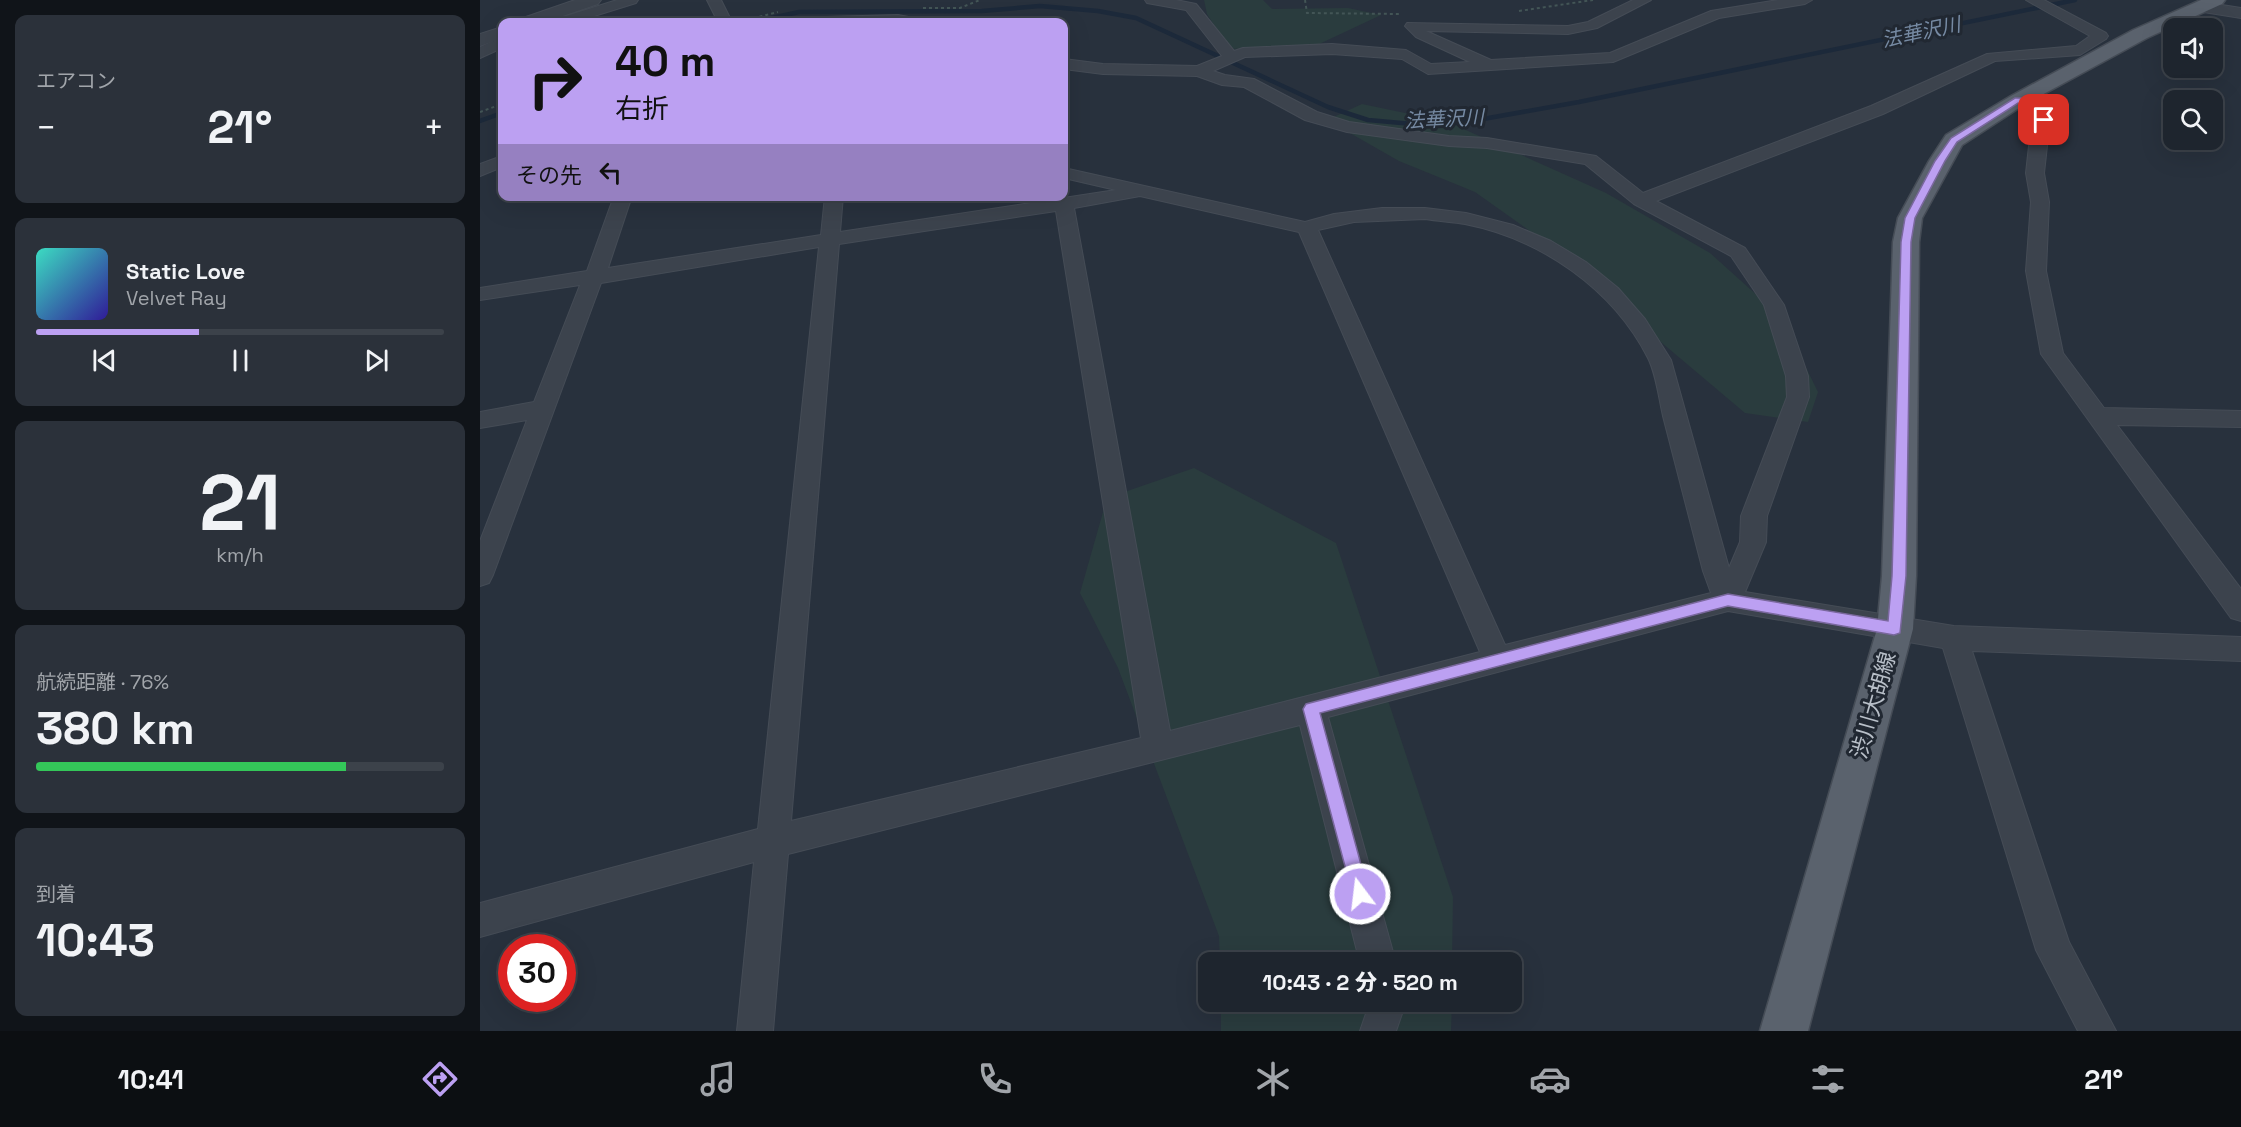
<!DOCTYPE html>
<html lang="ja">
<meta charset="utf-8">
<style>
:root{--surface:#1e252e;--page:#2b313a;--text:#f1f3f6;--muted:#a1a5aa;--line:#3c424a;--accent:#bca0f2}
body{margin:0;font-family:"Space Grotesk","Noto Sans JP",sans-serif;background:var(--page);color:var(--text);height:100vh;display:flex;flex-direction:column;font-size:22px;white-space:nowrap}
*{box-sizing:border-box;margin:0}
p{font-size:20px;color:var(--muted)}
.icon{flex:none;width:33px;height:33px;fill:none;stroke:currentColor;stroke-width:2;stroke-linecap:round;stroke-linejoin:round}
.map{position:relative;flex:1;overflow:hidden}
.side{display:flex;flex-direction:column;gap:15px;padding:15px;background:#101419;width:480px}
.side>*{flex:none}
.banner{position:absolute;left:18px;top:18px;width:570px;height:183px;border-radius:12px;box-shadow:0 6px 24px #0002,0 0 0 2px var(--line);background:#bca0f2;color:#111;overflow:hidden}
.tools{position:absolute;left:1683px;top:18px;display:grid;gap:12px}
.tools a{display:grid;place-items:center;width:60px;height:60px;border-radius:12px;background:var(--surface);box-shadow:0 6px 24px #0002,0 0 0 2px var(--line);font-size:30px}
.speed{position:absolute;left:18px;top:934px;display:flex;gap:12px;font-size:30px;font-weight:700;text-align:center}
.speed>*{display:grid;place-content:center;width:78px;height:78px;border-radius:50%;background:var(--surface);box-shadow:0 6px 24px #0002,0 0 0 2px var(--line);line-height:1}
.speed .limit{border:9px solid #d22;background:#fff;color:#111}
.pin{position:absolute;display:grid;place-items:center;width:51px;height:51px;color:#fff;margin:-26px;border-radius:12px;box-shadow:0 3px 9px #0006}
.me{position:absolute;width:66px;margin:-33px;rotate:345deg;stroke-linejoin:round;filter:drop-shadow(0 0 4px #0008)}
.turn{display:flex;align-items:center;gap:21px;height:126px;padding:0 18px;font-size:27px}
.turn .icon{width:78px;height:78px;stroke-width:2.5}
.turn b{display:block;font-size:42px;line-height:51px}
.then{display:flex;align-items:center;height:57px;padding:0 18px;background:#0003;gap:12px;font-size:22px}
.big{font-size:45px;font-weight:800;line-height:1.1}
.side .card{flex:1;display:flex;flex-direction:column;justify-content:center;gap:9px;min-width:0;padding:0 21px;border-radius:12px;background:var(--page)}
.side .dial{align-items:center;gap:0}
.dial b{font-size:78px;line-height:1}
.song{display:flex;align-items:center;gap:18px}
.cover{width:72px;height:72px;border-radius:9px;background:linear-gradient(135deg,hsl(170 70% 55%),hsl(250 70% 35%))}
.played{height:6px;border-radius:3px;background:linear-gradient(90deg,var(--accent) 40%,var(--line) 40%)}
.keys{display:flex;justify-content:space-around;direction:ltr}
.heat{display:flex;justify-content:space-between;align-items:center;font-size:33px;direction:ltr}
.charge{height:9px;border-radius:4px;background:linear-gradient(90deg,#34c759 76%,var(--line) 0)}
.trip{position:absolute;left:718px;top:952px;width:324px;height:60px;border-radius:12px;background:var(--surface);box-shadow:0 6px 24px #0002,0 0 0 2px var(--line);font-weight:800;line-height:60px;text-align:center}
.dock{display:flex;height:96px;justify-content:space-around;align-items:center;background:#0c0f12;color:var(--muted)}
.dock .icon{width:42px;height:42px}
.dock .active{color:var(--accent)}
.dock b{font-size:27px;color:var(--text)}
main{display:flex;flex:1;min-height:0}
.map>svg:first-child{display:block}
.green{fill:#2a3c3e}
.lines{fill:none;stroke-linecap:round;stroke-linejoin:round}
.stream{stroke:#1c293a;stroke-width:4.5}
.minor-casing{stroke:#454c56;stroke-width:2}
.tertiary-casing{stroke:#454c56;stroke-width:2}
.primary-casing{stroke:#454c56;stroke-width:3}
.path{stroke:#435556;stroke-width:2;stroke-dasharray:3 3;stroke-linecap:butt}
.minor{fill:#3c434d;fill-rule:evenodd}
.tertiary{fill:#3c434d;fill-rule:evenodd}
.primary{fill:#5a626d;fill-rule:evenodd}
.route{fill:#bca0f2;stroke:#7a689d;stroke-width:1.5}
.labels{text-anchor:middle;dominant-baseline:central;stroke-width:6;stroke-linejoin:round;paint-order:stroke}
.far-water-label{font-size:20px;font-style:italic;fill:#768aa3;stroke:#212832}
.street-label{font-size:22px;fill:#b8bfc8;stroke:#212832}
</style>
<main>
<section class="side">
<div class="card"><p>エアコン</p>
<div class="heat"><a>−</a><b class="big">21°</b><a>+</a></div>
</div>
<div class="card">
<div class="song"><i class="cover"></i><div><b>Static Love</b><p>Velvet Ray</p></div></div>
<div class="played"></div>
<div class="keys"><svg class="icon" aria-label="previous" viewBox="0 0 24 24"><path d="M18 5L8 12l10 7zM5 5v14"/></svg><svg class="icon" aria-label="pause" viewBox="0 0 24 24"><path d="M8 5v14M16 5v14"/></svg><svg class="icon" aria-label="next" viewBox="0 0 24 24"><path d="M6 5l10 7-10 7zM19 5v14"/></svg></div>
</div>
<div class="card dial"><b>21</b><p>km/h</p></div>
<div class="card"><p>航続距離 · 76%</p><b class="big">380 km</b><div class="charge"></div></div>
<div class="card"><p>到着</p><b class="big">10:43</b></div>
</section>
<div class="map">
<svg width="1761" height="1031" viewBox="0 0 1761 1031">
<rect width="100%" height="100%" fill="#28313d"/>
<!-- green -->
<g class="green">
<polygon points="724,0 783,0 792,9 868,8 901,15 835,46 749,49 727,14"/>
<polygon points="882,104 968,122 1126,193 1230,253 1301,317 1338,392 1328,422 1265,413 1047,229 995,192 919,161 847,120"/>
<polygon points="714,468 856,543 973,897 972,963 740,963 739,936 638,668 600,593 627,498"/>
<polygon points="741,1002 972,1002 971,1031 741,1031"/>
</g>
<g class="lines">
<!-- stream -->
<g class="stream">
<polyline points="273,22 319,12 502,11 560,6 618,11 656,18 848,107 888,120 944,125 986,122 1099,102 1595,0"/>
<polyline points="0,121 22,113"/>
</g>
<defs>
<g id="minor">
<polygon points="137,0 158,0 156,3 95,22 75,22 77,19"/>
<polygon points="227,0 241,0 252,22 238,22"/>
<path d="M665,0H696L716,4L754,51L763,48L852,44L926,50L951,64L990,62L936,37L925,26L927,23L1088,26L1108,22L1153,0H1171L1117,28L1088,34L946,31L1011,60L1130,53L1231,11L1298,0H1332L1325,4L1239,18L1133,62L948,74L922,59L852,54L765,57L733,71L745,75L774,79L837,112L869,122L969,136L1007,138L1116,156L1163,193L1391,106L1507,54L1596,46L1610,36L1546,0H1564L1626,33L1628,36L1626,39L1600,55L1515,61L1403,114L1176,201L1265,248L1304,305L1328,376L1329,397L1287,516L1286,542L1265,592L1474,626L1761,637V661L1492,651L1589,942L1636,1031H1598L1556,950L1463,648L1248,611L848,717L916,963H880L820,725L308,854L293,1031H257L274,862L0,937V903L278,829L339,247L121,283L13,575L9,583L0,586V541L47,420L0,428V412L54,402L100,285L0,300V288L107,271L134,196H152L128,268L341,235L345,196H363L360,232L636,190L584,178V168L825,222L854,214L902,208H945L986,213L1033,225L1071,241L1106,262L1138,288L1165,319L1191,360L1249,568L1260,542L1261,516L1307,397L1306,376L1284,305L1251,256L1154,204L1105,164L1007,148L969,146L867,132L825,120L764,87L742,85L717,76L623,74L584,69V59L623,64L717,66L742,56L706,10L667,3ZM660,196L819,232L1000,652L690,731L594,208ZM576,211L661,738L311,821L359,244ZM945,219C958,221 972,222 985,224C1061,239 1133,289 1168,358C1177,376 1179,401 1184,420C1197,470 1210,521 1223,571L1231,593L1025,645L838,230L874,222Z"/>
<polygon points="418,15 439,19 441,22 303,22 310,18"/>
<polygon points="22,37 22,48 0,58 0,47"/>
<polygon points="1538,95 1568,108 1572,120 1568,137 1564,173 1569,202 1566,271 1583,353 1624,408 1761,411 1761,427 1637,425 1761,589 1761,621 1751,618 1561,354 1546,271 1551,202 1546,173 1550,137 1556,120 1554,115 1530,100 1532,97"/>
<polygon points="22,156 22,167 0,176 0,164"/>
<polygon points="890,1002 926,1002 916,1031 880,1031"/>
</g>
<g id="tertiary">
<polygon points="95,0 121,0 118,4 65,22 40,22 43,18"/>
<polygon points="1723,2 1761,8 1761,18 1717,11 1714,7 1717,3"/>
<polygon points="22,27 22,38 0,46 0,34"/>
</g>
<polygon id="primary" points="1721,0 1745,0 1742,4 1667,38 1545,104 1482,145 1442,218 1439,242 1436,576 1433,629 1328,1031 1280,1031 1397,629 1402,576 1413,242 1418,218 1449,161 1466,135 1531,96 1653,30"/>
</defs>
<!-- minor casing -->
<use href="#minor" class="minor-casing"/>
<!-- tertiary casing -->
<use href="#tertiary" class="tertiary-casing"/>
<!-- primary casing -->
<use href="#primary" class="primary-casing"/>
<!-- path -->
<g class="path">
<polyline points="825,0 827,13 919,14"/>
<polyline points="443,8 480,8 500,0"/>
<polyline points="1039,11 1113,0"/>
<polyline points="262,21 298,12"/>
<polyline points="0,112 22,104"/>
</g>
<!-- minor -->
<use href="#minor" class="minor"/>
<!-- tertiary -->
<use href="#tertiary" class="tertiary"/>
<!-- primary -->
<use href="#primary" class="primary"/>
</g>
<!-- route -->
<polygon class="route" points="1535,98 1541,98 1565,110 1569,120 1561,122 1558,113 1538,103 1477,142 1465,161 1435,218 1431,242 1426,576 1420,633 1414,635 1248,606 840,713 889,894 886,900 880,903 874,900 823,709 826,704 1248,594 1408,621 1412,576 1421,242 1425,218 1455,161 1471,138"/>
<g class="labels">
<!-- far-water labels -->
<g class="far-water-label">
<text transform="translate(1441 32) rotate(-12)">法華沢川</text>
<text transform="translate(964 119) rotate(-3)">法華沢川</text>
</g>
<!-- street labels -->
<g class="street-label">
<text transform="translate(1393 705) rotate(-74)">渋川大胡線</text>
</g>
</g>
</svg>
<div class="tools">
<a><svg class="icon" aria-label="sound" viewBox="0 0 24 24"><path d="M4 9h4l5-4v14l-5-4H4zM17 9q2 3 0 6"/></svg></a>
<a><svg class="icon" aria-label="search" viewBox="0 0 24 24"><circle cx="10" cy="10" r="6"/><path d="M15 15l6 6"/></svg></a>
</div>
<div class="speed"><div class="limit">30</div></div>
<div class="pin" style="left:1564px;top:120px;background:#d93025"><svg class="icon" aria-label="arrive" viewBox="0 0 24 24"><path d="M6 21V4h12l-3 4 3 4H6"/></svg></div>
<svg class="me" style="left:880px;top:894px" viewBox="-20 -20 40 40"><circle r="17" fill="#bca0f2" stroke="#fff" stroke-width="3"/><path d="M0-11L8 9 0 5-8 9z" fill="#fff"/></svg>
<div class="trip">10:43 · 2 分 · 520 m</div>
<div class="banner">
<div class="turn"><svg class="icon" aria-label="right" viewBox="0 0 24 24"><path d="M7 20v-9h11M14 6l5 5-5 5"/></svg><div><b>40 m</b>右折</div></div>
<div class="then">その先<svg class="icon" aria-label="left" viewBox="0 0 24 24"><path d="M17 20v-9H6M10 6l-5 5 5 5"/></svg></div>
</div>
</div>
</main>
<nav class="dock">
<b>10:41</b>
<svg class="icon active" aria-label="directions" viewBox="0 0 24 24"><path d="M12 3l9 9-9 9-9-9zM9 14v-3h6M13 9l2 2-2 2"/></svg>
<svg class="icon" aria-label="music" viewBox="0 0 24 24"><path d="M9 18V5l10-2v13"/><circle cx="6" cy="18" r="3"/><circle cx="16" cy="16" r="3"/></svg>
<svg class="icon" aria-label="phone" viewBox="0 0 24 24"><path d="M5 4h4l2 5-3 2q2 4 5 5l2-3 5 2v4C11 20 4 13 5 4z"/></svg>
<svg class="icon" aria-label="climate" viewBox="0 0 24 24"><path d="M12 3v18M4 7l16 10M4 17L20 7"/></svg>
<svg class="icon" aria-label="car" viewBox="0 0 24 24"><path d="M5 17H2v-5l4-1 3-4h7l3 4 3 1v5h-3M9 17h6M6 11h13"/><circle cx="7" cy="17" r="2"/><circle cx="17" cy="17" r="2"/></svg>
<svg class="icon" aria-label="filters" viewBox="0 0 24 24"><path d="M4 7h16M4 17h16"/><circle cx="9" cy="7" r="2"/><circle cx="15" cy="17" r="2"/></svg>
<b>21°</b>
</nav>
